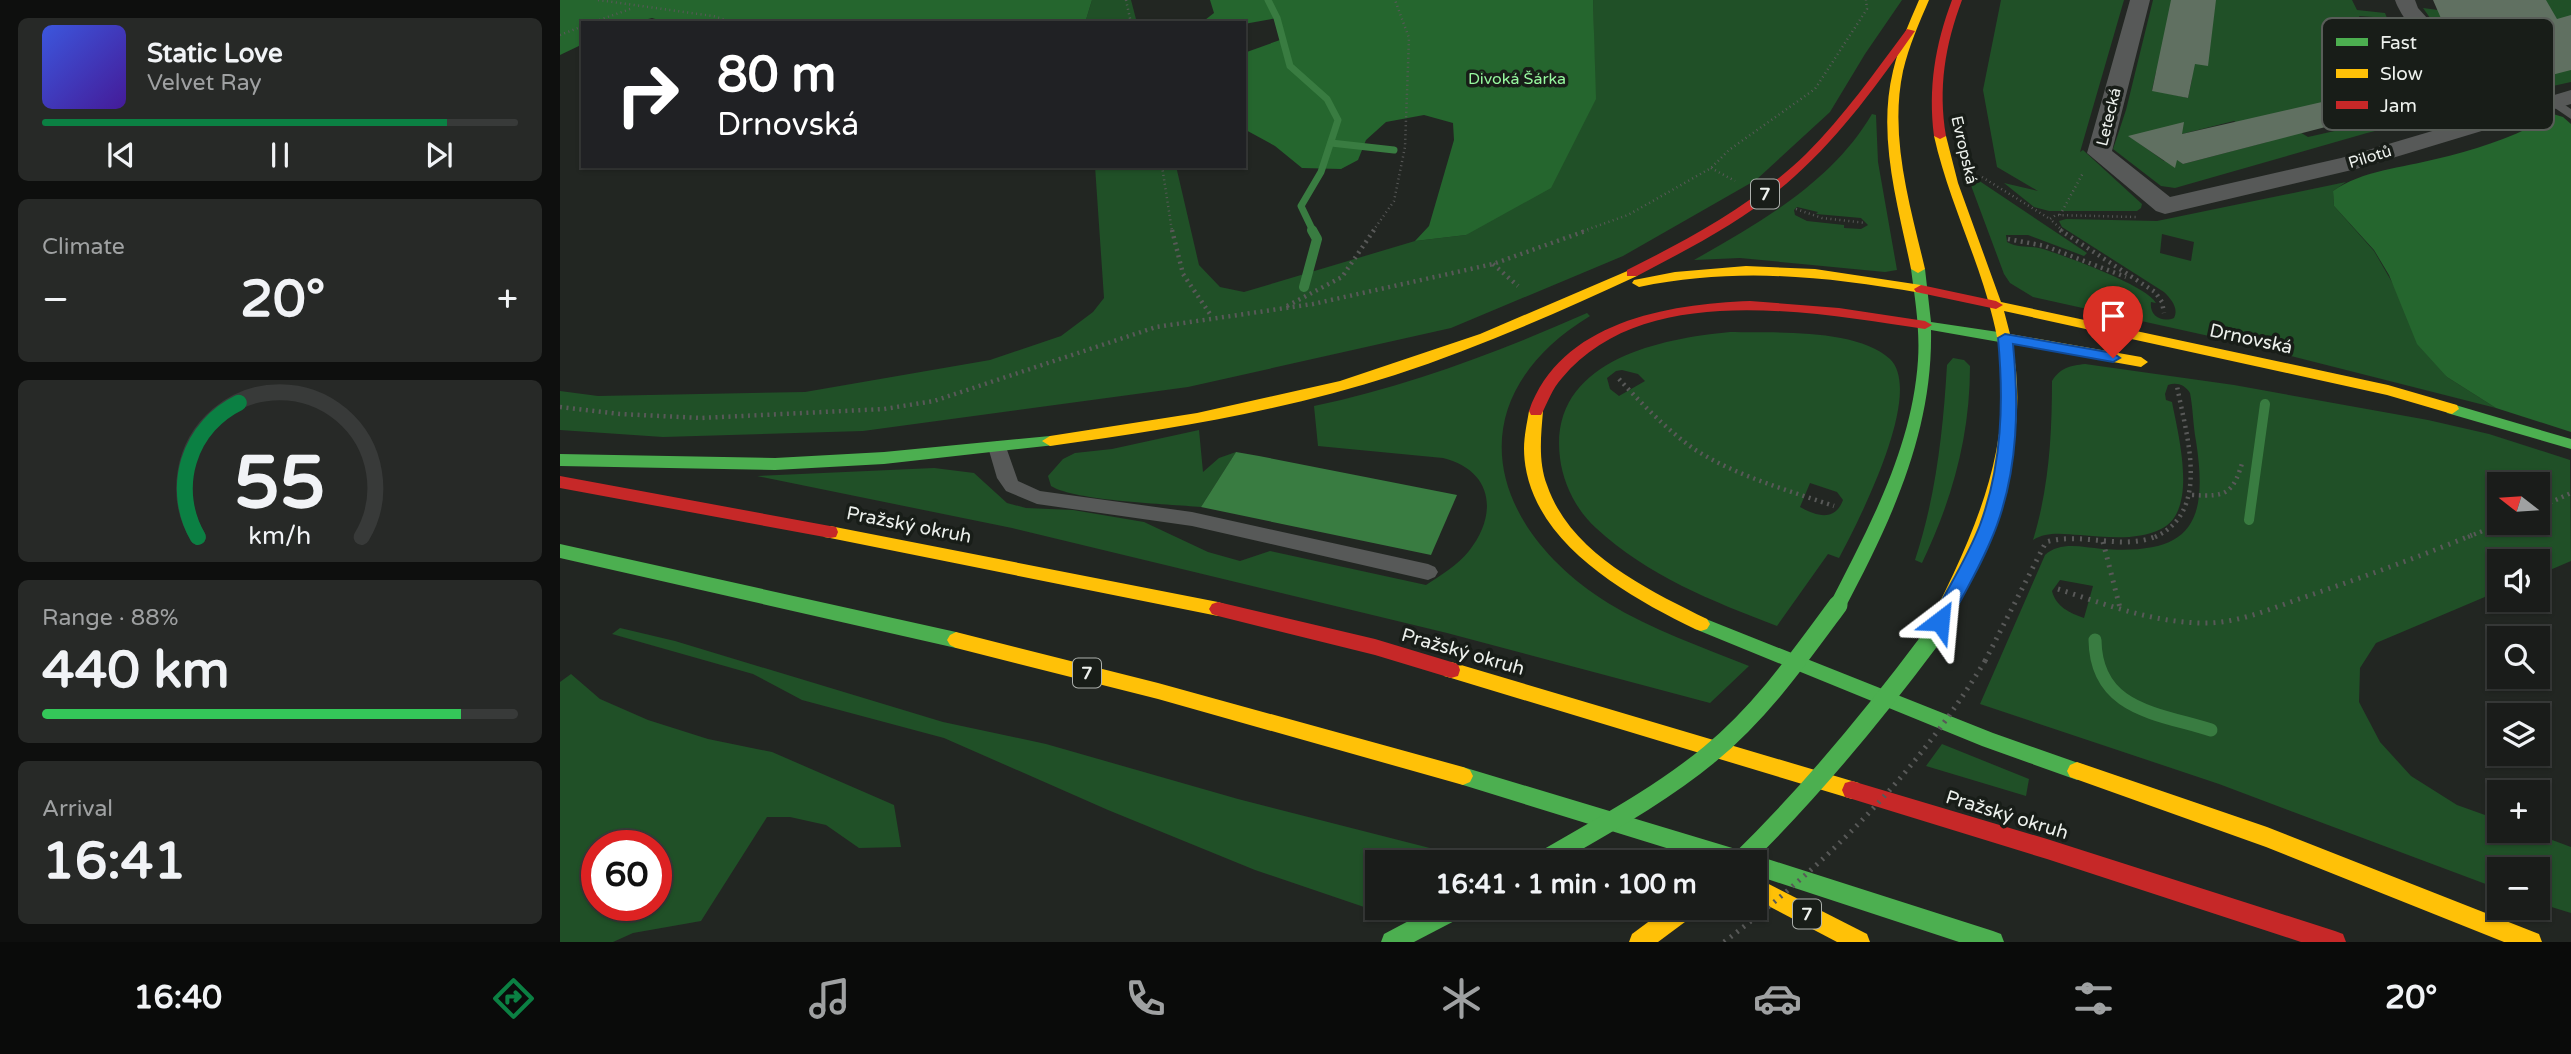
<!DOCTYPE html>
<meta charset="utf-8">
<style>
:root{--surface:#1a1c1a;--page:#272927;--text:#f1f3f6;--muted:#9fa1a2;--line:#383a39;--accent:#0b8043}
body{margin:0;font-family:"Varela Round",sans-serif;background:var(--page);color:var(--text);height:100vh;display:flex;flex-direction:column;font-size:26px;white-space:nowrap}
*{box-sizing:border-box;margin:0}
p{font-size:23px;color:var(--muted)}
.icon{flex:none;width:38px;height:38px;fill:none;stroke:currentColor;stroke-width:2;stroke-linecap:round;stroke-linejoin:round}
.map{position:relative;flex:1;overflow:hidden}
.drawer{display:flex;flex-direction:column;gap:18px;padding:18px;background:#0e0f0e;width:560px}
.drawer>*{flex:none}
.banner{position:absolute;left:21px;top:21px;width:665px;height:147px;border-radius:0px;box-shadow:0 2px 5px #0004,0 0 0 2px var(--line);background:#202124;color:#fff;overflow:hidden}
.needle{width:46px;rotate:287deg}
.tools{position:absolute;left:1927px;top:472px;display:grid;gap:14px}
.tools a{display:grid;place-items:center;width:63px;height:63px;border-radius:0px;background:var(--surface);box-shadow:0 2px 5px #0004,0 0 0 2px var(--line);font-size:35px}
.speed{position:absolute;left:21px;top:830px;display:flex;gap:14px;font-size:35px;font-weight:700;text-align:center}
.speed>*{display:grid;place-content:center;width:91px;height:91px;border-radius:50%;background:var(--surface);box-shadow:0 2px 5px #0004,0 0 0 2px var(--line);line-height:1}
.speed .limit{border:10px solid #d22;background:#fff;color:#111}
.pin{position:absolute;display:grid;place-items:center;width:60px;height:60px;color:#fff;margin:-72px -30px;border-radius:50% 50% 50% 0;rotate:-45deg;box-shadow:0 0 7px #0007}
.pin .icon{rotate:45deg}
.me{position:absolute;width:77px;margin:-38px;rotate:29deg;stroke-linejoin:round;filter:drop-shadow(0 0 5px #0008)}
.turn{display:flex;align-items:center;gap:24px;height:147px;padding:0 21px;font-size:32px}
.turn .icon{width:91px;height:91px;stroke-width:2.5}
.turn b{display:block;font-size:49px;line-height:60px}
.big{font-size:52px;font-weight:700;line-height:1.1}
.drawer .tile{flex:1;display:flex;flex-direction:column;justify-content:center;gap:10px;min-width:0;padding:0 24px;border-radius:10px;background:var(--page)}
.drawer .dial{align-items:center;gap:0}
.dial svg{height:182px;overflow:visible;fill:none;stroke:var(--line);stroke-width:7;stroke-linecap:round;text-anchor:middle}
.dial text{fill:var(--text);stroke:none}
.song{display:flex;align-items:center;gap:21px}
.cover{width:84px;height:84px;border-radius:10px;background:linear-gradient(135deg,hsl(230 70% 55%),hsl(260 70% 35%))}
.played{height:7px;border-radius:4px;background:linear-gradient(90deg,var(--accent) 85%,var(--line) 85%)}
.keys{display:flex;justify-content:space-around;direction:ltr}
.heat{display:flex;justify-content:space-between;align-items:center;font-size:38px;direction:ltr}
.charge{height:10px;border-radius:5px;background:linear-gradient(90deg,#34c759 88%,var(--line) 0)}
.trip{position:absolute;left:805px;top:850px;width:402px;height:70px;border-radius:0px;background:var(--surface);box-shadow:0 2px 5px #0004,0 0 0 2px var(--line);font-weight:700;line-height:70px;text-align:center}
.menu{display:flex;height:112px;justify-content:space-around;align-items:center;background:#0a0b0a;color:var(--muted)}
.menu .icon{width:49px;height:49px}
.menu .on{color:var(--accent)}
.menu b{font-size:32px;color:var(--text)}
main{display:flex;flex:1;min-height:0}
.map>svg:first-child{display:block}
.green{fill:#205027;fill-rule:evenodd}
.forest{fill:#25662e}
.water{fill:#397c41}
.lines{fill:none;stroke-linecap:round;stroke-linejoin:round}
.stream-far2{stroke:#397c41;stroke-width:7}
.stream-far1{stroke:#397c41;stroke-width:10}
.stream{stroke:#397c41;stroke-width:13}
.building{fill:#607061}
.path-far2{stroke:#585958;stroke-width:2.5;stroke-dasharray:1 3.5;stroke-linecap:butt}
.path-far1{stroke:#585958;stroke-width:4.5;stroke-dasharray:2 4.5;stroke-linecap:butt}
.path{stroke:#585958;stroke-width:5;stroke-dasharray:2 6;stroke-linecap:butt}
.lane{fill:#575958;fill-rule:evenodd}
.street{fill:#575958;fill-rule:evenodd}
.fast{fill:#4caf50;fill-rule:evenodd}
.slow{fill:#ffc107;fill-rule:evenodd}
.jam{fill:#c62828;fill-rule:evenodd}
.path-bridge{stroke:#585958;stroke-width:5;stroke-dasharray:2 6;stroke-linecap:butt}
.fast-bridge{stroke:#4caf50;stroke-width:19}
.route{fill:#1a73e8;stroke:#114b97;stroke-width:2}
.labels{text-anchor:middle;dominant-baseline:central;stroke-width:7;stroke-linejoin:round;paint-order:stroke}
.far-park-label{font-size:16px;fill:#97f89f;stroke:#181d18}
.far-street-label{font-size:16px;fill:#edf1ed;stroke:#181d18}
.shield{fill:#181d18;stroke:#adb1ad;stroke-width:2}
.shield-label{font-size:18px;font-weight:bold;fill:#edf1ed}
.street-label{font-size:19px;fill:#edf1ed;stroke:#181d18}
.key{fill:#181d18;stroke:#585d58;stroke-width:2}
.key-label{font-size:19px;fill:#edf1ed}
</style>
<main>
<section class="drawer">
<div class="tile">
<div class="song"><i class="cover"></i><div><b>Static Love</b><p>Velvet Ray</p></div></div>
<div class="played"></div>
<div class="keys"><svg class="icon" aria-label="previous" viewBox="0 0 24 24"><path d="M18 5L8 12l10 7zM5 5v14"/></svg><svg class="icon" aria-label="pause" viewBox="0 0 24 24"><path d="M8 5v14M16 5v14"/></svg><svg class="icon" aria-label="next" viewBox="0 0 24 24"><path d="M6 5l10 7-10 7zM19 5v14"/></svg></div>
</div>
<div class="tile"><p>Climate</p>
<div class="heat"><a>−</a><b class="big">20°</b><a>+</a></div>
</div>
<div class="tile dial"><svg viewBox="0 0 100 80">
<path d="M14 69A42 42 0 1 1 86 69"/>
<path d="M14 69A42 42 0 0 1 32 10" stroke="#0b8043"/>
<text x="50" y="56" font-size="32" font-weight="700">55</text>
<text x="50" y="72" font-size="11">km/h</text>
</svg></div>
<div class="tile"><p>Range · 88%</p><b class="big">440 km</b><div class="charge"></div></div>
<div class="tile"><p>Arrival</p><b class="big">16:41</b></div>
</section>
<div class="map">
<svg width="2011" height="942" viewBox="0 0 2011 942">
<rect width="100%" height="100%" fill="#222622"/>
<!-- green -->
<g class="green">
<polygon points="532,0 571,0 577,23 525,23"/>
<polygon points="1033,0 1342,0 1305,54 1270,112 1196,180 1063,256 891,328 628,387 303,431 103,437 0,430 0,391 38,396 245,392 430,360 501,336 533,312 544,298 535,166 616,166 639,265 660,287 684,292 855,241 906,235 1035,99"/>
<polygon points="1441,0 1564,0 1520,152 1523,150 1582,204 1581,208 1577,211 1489,211 1474,207 1444,183 1478,191 1437,167 1423,90"/>
<path d="M1593,0H1792L1797,10L1825,13L1827,18L1799,16L1801,20L1798,21C1806,31 1817,33 1825,43L1866,45L1909,90L1912,99L1907,106L1896,111L1807,133L1615,188L1601,186L1553,149L1566,110ZM1812,52L1848,54L1852,59L1865,60L1886,86L1855,84L1845,72L1826,71ZM1596,72L1632,79L1628,98L1592,90ZM1814,100L1840,114L1811,121L1786,107ZM1751,112L1779,129V130L1748,137L1720,120ZM1674,121L1707,142L1623,164L1615,158L1604,161L1569,136L1590,142Z"/>
<path d="M1972,0H2011V82L1993,86L1978,79L1967,81L1983,89C1936,101 1920,74 1889,44L1916,38L1899,28L1880,32L1863,8L1878,10Z"/>
<path d="M1312,114L1316,115L1318,162L1337,270L1325,272L1180,258L1134,260C1201,222 1272,182 1312,114ZM1237,207L1258,212L1256,214L1301,218L1308,225L1301,229L1284,228V225L1247,221L1235,215L1234,210Z"/>
<path d="M1406,172L1527,253L1524,256L1468,235H1446L1447,242C1460,249 1470,245 1483,249C1505,256 1586,285 1596,303L1591,302C1589,316 1602,323 1614,318C1619,308 1611,299 1604,292L1502,227L1499,221L1506,219L1597,221L1786,182L1773,191L1774,206L1814,251L1887,377L1936,408L1676,342L1473,297L1450,283L1444,274ZM1602,234L1634,242L1631,261L1600,253Z"/>
<path d="M1027,313L1030,316C894,399 927,527 1048,603C1092,630 1142,647 1189,666L1150,703L887,633L452,528L197,476L374,468L414,473L447,503L466,508L513,510L584,522L648,552L680,561L710,551L866,585C881,575 898,565 909,551C939,513 932,470 883,458L758,446L754,406C848,386 939,352 1027,313Z"/>
<path d="M1170,332C1213,333 1297,328 1330,359C1365,393 1298,522 1279,558L1268,554L1217,626C1152,601 1088,576 1036,528C1016,510 1003,483 1000,458C988,362 1096,339 1170,332ZM1062,370L1078,374L1085,381L1059,396L1050,389L1047,378L1056,371ZM1250,483L1277,492L1283,500C1275,522 1256,516 1240,507Z"/>
<path d="M1393,358L1404,360L1410,366C1410,437 1392,500 1362,563L1355,560C1376,496 1383,432 1387,365Z"/>
<path d="M1525,364L1674,385L1868,420L1929,434L2010,460L2011,561L1978,575V562H1939V591L1816,643L1800,668L1799,702L1820,742L1851,776L1897,805L1939,820V831H1968L2011,847V913L1978,903V870H1939V889L1659,784L1420,704L1485,555C1500,541 1522,547 1542,549C1630,555 1649,525 1636,441C1633,425 1633,408 1630,393C1625,385 1617,382 1608,385L1605,394L1606,400L1612,402C1618,434 1639,511 1601,529C1577,541 1546,537 1520,535C1504,534 1487,531 1473,540C1489,488 1492,435 1492,381C1501,367 1510,366 1525,364ZM1939,485H1978V523H1939ZM1500,580L1533,586L1524,618C1510,613 1496,607 1492,591Z"/>
<path d="M639,430L643,472L659,458L676,452L641,507C608,504 515,501 491,486L488,476L503,459L515,453L552,449Z"/>
<polygon points="60,628 115,641 383,722 486,744 678,799 909,858 899,863 817,863 817,903 807,908 695,870 548,810 384,738 242,700 193,674 52,634"/>
<path d="M11,674L40,699L88,720L148,739L212,752L334,805L341,847L299,848L266,825L230,817H207L141,921L73,933L53,942H0V682ZM37,845H96V905H37Z"/>
<polygon points="1382,744 1469,779 1466,796 1366,766"/>
</g>
<!-- forest -->
<g class="forest">
<polygon points="0,0 532,0 525,23 109,23 92,18 73,23 23,23 23,44 0,55"/>
<polygon points="650,0 1033,0 1036,99 991,188 906,235 855,241 869,226 894,140 893,123 864,115 826,122 806,140 798,160 781,169 742,168 715,146 684,129 684,53 720,40 717,18 684,24 641,23 654,13"/>
<path d="M1993,114L2003,117L2011,124V432L1936,408L1887,377L1857,344L1829,275L1814,250L1774,206L1773,191C1803,170 1842,168 1876,159C1917,149 1957,137 1993,114Z"/>
</g>
<!-- water -->
<polygon class="water" points="676,452 699,456 897,495 871,555 641,507"/>
<g class="lines">
<!-- stream-far2 -->
<g class="stream-far2">
<polyline points="708,0 717,18 730,66 767,99 778,120 761,172 741,206 753,231"/>
<polyline points="771,143 834,150"/>
</g>
<!-- stream-far1 -->
<g class="stream-far1">
<polyline points="744,287 757,239 752,230"/>
<polyline points="1689,520 1705,404"/>
</g>
<!-- stream -->
<path class="stream" d="M1535,640C1536,710 1597,713 1651,730"/>
</g>
<!-- building -->
<g class="building">
<polygon points="1611,0 1656,0 1648,66 1635,64 1628,98 1592,91"/>
<polygon points="1873,0 1986,0 1997,19 2011,15 2011,70 1961,83 1903,54 1890,39"/>
<polygon points="1775,99 1781,123 1623,164 1617,160 1615,168 1568,136 1624,122 1622,134"/>
</g>
<g class="lines">
<!-- path-far2 -->
<g class="path-far2">
<polyline points="38,0 153,16 176,23"/>
<polyline points="566,0 571,23"/>
<polyline points="31,23 73,8"/>
<polyline points="0,35 23,26"/>
<polyline points="602,166 612,231"/>
<polyline points="1151,168 1175,181"/>
<polyline points="1422,177 1490,219"/>
<polyline points="1236,209 1262,218 1306,223"/>
<polyline points="1500,215 1523,173"/>
<polyline points="813,231 834,201 845,147 849,38 835,0"/>
<polyline points="1023,231 1068,215 1151,168 1169,150 1255,89 1307,9 1306,0"/>
<polyline points="1503,231 1490,219 1496,215 1576,217"/>
</g>
<!-- path-far1 -->
<g class="path-far1">
<polyline points="612,230 623,274 652,317"/>
<polyline points="1500,230 1595,292 1602,302 1604,313"/>
<polyline points="1448,239 1485,246 1566,277"/>
<polyline points="933,264 958,286"/>
<polyline points="727,306 782,277 814,230"/>
<path d="M1059,379C1082,404 1106,429 1134,449C1176,476 1227,490 1274,506"/>
<polyline points="0,407 60,414 141,418 324,409 374,401 596,327 753,304 933,264 1028,230"/>
<path d="M1632,495C1667,497 1673,494 1683,460"/>
<polyline points="1978,508 2011,493"/>
<path d="M1595,537C1652,511 1626,435 1617,386"/>
<polyline points="1908,537 1942,523"/>
</g>
<!-- path -->
<g class="path">
<polyline points="1543,542 1560,608"/>
<path d="M1498,589C1547,605 1597,624 1649,623C1679,622 1708,610 1736,600C1795,580 1854,559 1912,535"/>
<path d="M1425,661L1486,542C1523,531 1563,552 1599,535"/>
</g>
<!-- lane -->
<g class="lane">
<polygon points="1993,97 2011,109 2011,119 1989,104 1989,98"/>
<polygon points="437,441 446,447 458,481 480,491 632,512 868,564 875,567 878,572 875,577 868,580 632,526 477,504 446,491 437,478 428,447"/>
</g>
<!-- street -->
<path class="street" d="M1570,0H1590L1552,151L1610,197L1781,158L1940,111C1911,90 1846,33 1835,0H1855L1858,8L1905,60L1961,105L2011,90V104L1796,169L1605,214L1596,211L1527,153Z"/>
<!-- fast -->
<g class="fast">
<path d="M1358,265L1365,269L1371,322L1445,333L1452,338L1445,343L1371,330C1373,433 1331,521 1284,610L1278,612L1272,610L1269,605C1309,527 1352,449 1358,360C1360,329 1355,299 1351,269Z"/>
<polygon points="1892,404 2011,439 2011,449 1887,413 1885,409 1887,405"/>
<polygon points="490,436 498,441 495,445 324,464 215,470 0,466 0,454 215,458 324,452"/>
<polygon points="0,544 396,632 402,635 405,640 402,645 396,648 0,558"/>
<polygon points="1141,617 1433,733 1524,765 1527,771 1524,777 1517,780 1422,746 1135,629 1132,624 1135,619"/>
<polygon points="903,767 1189,853 1433,931 1441,934 1444,942 1399,942 1195,875 1195,863 1155,863 903,785 896,782 893,776 896,770"/>
<polygon points="873,908 907,908 904,916 854,942 821,942 824,934"/>
</g>
<!-- slow -->
<g class="slow">
<path d="M1359,0H1369C1359,23 1349,46 1343,71C1329,137 1350,205 1365,269L1358,273L1351,269C1338,205 1317,137 1333,71C1339,46 1349,23 1359,0Z"/>
<path d="M1380,133L1386,136L1398,183L1441,302L1828,385L1897,405L1899,409L1892,414L1827,395L1444,311L1450,334L1581,357L1588,362L1581,367L1452,344C1474,451 1424,553 1376,645L1370,648L1364,645L1361,640C1413,536 1463,439 1433,319C1418,257 1388,199 1374,136Z"/>
<path d="M1186,266L1255,269L1361,285L1368,289L1361,293C1263,276 1177,267 1079,287L1072,283L1074,280L1115,272Z"/>
<path d="M1072,269L1079,273L1077,276C997,313 918,348 835,375C723,411 606,430 490,446L482,441L490,436L637,413L780,381L920,334Z"/>
<path d="M976,406L983,411C981,436 978,461 987,485C1010,553 1088,590 1147,619L1150,624L1147,629L1141,631L1135,629C1065,595 965,539 964,449C964,436 967,423 969,411Z"/>
<polygon points="270,526 658,602 664,604 667,609 664,614 658,616 270,538 264,537 262,532 264,527"/>
<polygon points="396,632 598,683 903,767 910,770 913,776 910,782 903,785 598,699 396,648 390,645 387,640 390,635"/>
<polygon points="891,662 1292,781 1299,783 1302,790 1299,797 1292,799 891,678 884,676 882,670 884,664"/>
<polygon points="1517,762 1707,827 1979,934 1982,942 1944,942 1706,847 1510,777 1507,771 1510,765"/>
<polygon points="1195,877 1307,934 1310,942 1277,942 1195,899"/>
<polygon points="1107,908 1136,908 1133,916 1098,942 1069,942 1072,934"/>
</g>
<!-- jam -->
<g class="jam">
<path d="M1392,0H1402C1385,45 1378,88 1386,136L1380,139L1374,136C1368,88 1375,45 1392,0Z"/>
<path d="M1347,29L1355,31C1319,82 1282,134 1235,176C1189,218 1132,247 1077,276H1067V270C1131,238 1194,204 1246,154C1284,116 1315,72 1347,29Z"/>
<polygon points="1361,285 1436,301 1443,305 1436,309 1356,292 1354,289"/>
<path d="M1190,301L1279,308L1365,321L1372,325L1365,329C1255,313 1084,279 1002,378C992,389 988,402 981,415H971L969,411C1000,322 1107,304 1190,301Z"/>
<polygon points="0,476 270,526 276,527 278,532 276,537 270,538 0,488"/>
<polygon points="658,602 815,639 898,664 900,670 898,676 891,678 815,655 658,616 652,614 649,609 652,604"/>
<polygon points="1292,781 1487,839 1775,931 1783,934 1786,942 1741,942 1487,859 1292,799 1285,797 1282,790 1285,783"/>
</g>
<!-- path-bridge -->
<path class="path-bridge" d="M1164,942C1268,863 1357,773 1425,661"/>
<!-- fast-bridge -->
<g class="fast-bridge">
<path d="M979,863C1037,829 1098,797 1150,754C1201,712 1239,658 1278,605"/>
<path d="M1178,863C1249,794 1311,719 1370,640"/>
</g>
</g>
<!-- route -->
<path class="route" d="M1445,334L1553,353L1560,358L1553,362L1453,344C1459,405 1458,467 1437,525C1424,561 1404,593 1387,626L1380,629L1374,626L1371,621C1387,589 1407,559 1420,525C1442,465 1444,402 1438,338Z"/>
<g class="labels">
<!-- far-park labels -->
<g class="far-park-label">
<text x="957" y="79">Divoká Šárka</text>
</g>
<!-- far-street labels -->
<g class="far-street-label">
<text transform="translate(1549 117) rotate(-76)">Letecká</text>
<text transform="translate(1404 150) rotate(77)">Evropská</text>
<text transform="translate(1810 157) rotate(-17)">Pilotů</text>
</g>
<!-- shield labels -->
<g class="shield">
<rect x="1191" y="179.5" width="28" height="29" rx="5"/>
<rect x="513" y="658.5" width="28" height="29" rx="5"/>
<rect x="1233" y="899.5" width="28" height="29" rx="5"/>
</g>
<g class="shield-label">
<text x="1205" y="194">7</text>
<text x="527" y="673">7</text>
<text x="1247" y="914">7</text>
</g>
<!-- street labels -->
<g class="street-label">
<text transform="translate(1691 339) rotate(12)">Drnovská</text>
<text transform="translate(349 525) rotate(11)">Pražský okruh</text>
<text transform="translate(903 652) rotate(16)">Pražský okruh</text>
<text transform="translate(1447 815) rotate(17)">Pražský okruh</text>
</g>
</g>
<!-- legend -->
<rect x="1762" y="18" width="232" height="112" rx="10" class="key"/>
<rect x="1776" y="38" width="32" height="8" fill="#4caf50"/>
<rect x="1776" y="69" width="32" height="9" fill="#ffc107"/>
<rect x="1776" y="101" width="32" height="8" fill="#c62828"/>
<g class="key-label">
<text x="1820" y="49">Fast</text>
<text x="1820" y="80">Slow</text>
<text x="1820" y="112">Jam</text>
</g>
</svg>
<div class="tools">
<a><svg class="needle" viewBox="-14 -14 28 28"><path d="M0-13l5 13h-10z" fill="#e53935"/><path d="M0 13l5-13h-10z" fill="#9fa1a2"/></svg></a>
<a><svg class="icon" aria-label="sound" viewBox="0 0 24 24"><path d="M4 9h4l5-4v14l-5-4H4zM17 9q2 3 0 6"/></svg></a>
<a><svg class="icon" aria-label="search" viewBox="0 0 24 24"><circle cx="10" cy="10" r="6"/><path d="M15 15l6 6"/></svg></a>
<a><svg class="icon" aria-label="layers" viewBox="0 0 24 24"><path d="M12 4l9 5-9 5-9-5zM3 14l9 5 9-5"/></svg></a>
<a>+</a>
<a>−</a>
</div>
<div class="speed"><div class="limit">60</div></div>
<div class="pin" style="left:1553px;top:358px;background:#d93025"><svg class="icon" aria-label="arrive" viewBox="0 0 24 24"><path d="M6 21V4h12l-3 4 3 4H6"/></svg></div>
<svg class="me" style="left:1380px;top:621px" viewBox="-20 -20 40 40"><path d="M0-17L14 15 0 8-14 15z" fill="#1a73e8" stroke="#fff" stroke-width="4"/></svg>
<div class="trip">16:41 · 1 min · 100 m</div>
<div class="banner">
<div class="turn"><svg class="icon" aria-label="right" viewBox="0 0 24 24"><path d="M7 20v-9h11M14 6l5 5-5 5"/></svg><div><b>80 m</b>Drnovská</div></div>
</div>
</div>
</main>
<nav class="menu">
<b>16:40</b>
<svg class="icon on" aria-label="directions" viewBox="0 0 24 24"><path d="M12 3l9 9-9 9-9-9zM9 14v-3h6M13 9l2 2-2 2"/></svg>
<svg class="icon" aria-label="music" viewBox="0 0 24 24"><path d="M9 18V5l10-2v13"/><circle cx="6" cy="18" r="3"/><circle cx="16" cy="16" r="3"/></svg>
<svg class="icon" aria-label="phone" viewBox="0 0 24 24"><path d="M5 4h4l2 5-3 2q2 4 5 5l2-3 5 2v4C11 20 4 13 5 4z"/></svg>
<svg class="icon" aria-label="climate" viewBox="0 0 24 24"><path d="M12 3v18M4 7l16 10M4 17L20 7"/></svg>
<svg class="icon" aria-label="car" viewBox="0 0 24 24"><path d="M5 17H2v-5l4-1 3-4h7l3 4 3 1v5h-3M9 17h6M6 11h13"/><circle cx="7" cy="17" r="2"/><circle cx="17" cy="17" r="2"/></svg>
<svg class="icon" aria-label="filters" viewBox="0 0 24 24"><path d="M4 7h16M4 17h16"/><circle cx="9" cy="7" r="2"/><circle cx="15" cy="17" r="2"/></svg>
<b>20°</b>
</nav>
